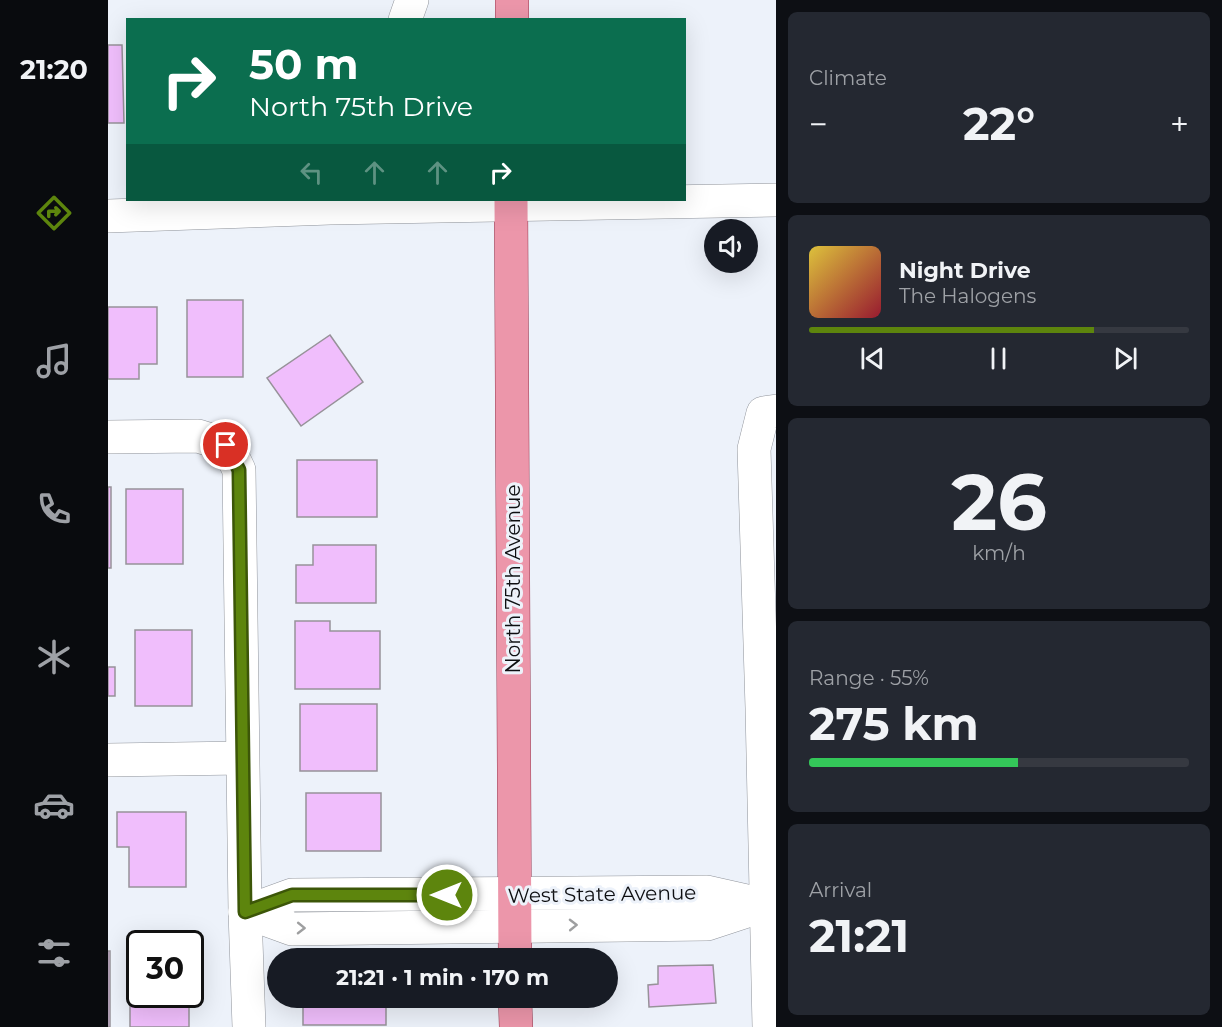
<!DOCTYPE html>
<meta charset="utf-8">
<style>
:root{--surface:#171b24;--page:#242831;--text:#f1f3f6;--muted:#9ea1a6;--line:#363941;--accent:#5d850d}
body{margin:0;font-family:Montserrat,sans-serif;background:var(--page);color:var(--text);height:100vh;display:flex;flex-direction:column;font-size:22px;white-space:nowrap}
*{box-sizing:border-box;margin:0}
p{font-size:20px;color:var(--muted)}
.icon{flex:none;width:33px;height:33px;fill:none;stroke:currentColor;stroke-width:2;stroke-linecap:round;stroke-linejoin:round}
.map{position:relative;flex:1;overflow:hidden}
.panel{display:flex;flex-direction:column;gap:12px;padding:12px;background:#0d0f14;width:446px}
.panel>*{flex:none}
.guide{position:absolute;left:18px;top:18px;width:560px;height:183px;border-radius:0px;box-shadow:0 6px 24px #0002;background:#0b6e4f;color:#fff;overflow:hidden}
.controls{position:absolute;left:596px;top:219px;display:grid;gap:12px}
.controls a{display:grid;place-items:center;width:54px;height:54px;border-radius:50%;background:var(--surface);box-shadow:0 6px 24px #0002;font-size:30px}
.speed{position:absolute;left:18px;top:930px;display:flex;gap:12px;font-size:30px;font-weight:700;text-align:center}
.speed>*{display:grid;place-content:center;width:78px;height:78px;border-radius:50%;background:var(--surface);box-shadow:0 6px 24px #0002;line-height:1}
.speed .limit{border:3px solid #111;border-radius:9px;background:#fff;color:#111}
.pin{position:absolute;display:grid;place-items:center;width:51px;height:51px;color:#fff;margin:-26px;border:3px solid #fff;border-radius:50%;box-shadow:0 2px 6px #0007}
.me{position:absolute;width:66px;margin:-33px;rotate:270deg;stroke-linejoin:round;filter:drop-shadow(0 0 4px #0008)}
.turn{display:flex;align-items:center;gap:21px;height:126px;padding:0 24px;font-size:27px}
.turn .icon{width:78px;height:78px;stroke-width:2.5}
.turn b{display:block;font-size:42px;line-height:51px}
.lanes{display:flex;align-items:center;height:57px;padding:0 24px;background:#0003;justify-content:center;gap:30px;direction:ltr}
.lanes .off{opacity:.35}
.big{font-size:45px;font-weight:700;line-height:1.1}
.panel .card{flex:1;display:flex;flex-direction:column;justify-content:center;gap:9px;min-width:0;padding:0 21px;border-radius:9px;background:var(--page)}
.panel .dial{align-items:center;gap:0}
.dial b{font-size:78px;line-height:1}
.song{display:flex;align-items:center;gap:18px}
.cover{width:72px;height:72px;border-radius:9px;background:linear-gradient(135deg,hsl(50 70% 55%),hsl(350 70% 35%))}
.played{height:6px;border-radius:3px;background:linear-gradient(90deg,var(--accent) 75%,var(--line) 75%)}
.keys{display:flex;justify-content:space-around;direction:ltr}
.heat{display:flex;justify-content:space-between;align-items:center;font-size:33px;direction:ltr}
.charge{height:9px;border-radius:4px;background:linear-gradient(90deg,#34c759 55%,var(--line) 0)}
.trip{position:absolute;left:159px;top:948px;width:351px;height:60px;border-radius:30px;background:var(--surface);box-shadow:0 6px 24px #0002;font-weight:700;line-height:60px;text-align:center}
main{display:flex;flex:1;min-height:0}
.dock{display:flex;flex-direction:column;width:108px;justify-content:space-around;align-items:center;background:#090b0e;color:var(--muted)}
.dock .icon{width:42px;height:42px}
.dock .selected{color:var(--accent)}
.dock b{font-size:27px;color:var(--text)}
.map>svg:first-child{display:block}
.building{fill:#f0befc;stroke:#979299;stroke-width:1.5}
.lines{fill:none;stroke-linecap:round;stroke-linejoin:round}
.minor-casing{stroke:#90949b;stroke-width:34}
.major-casing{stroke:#963950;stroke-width:34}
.minor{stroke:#fff;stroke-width:33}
.major{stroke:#ec96aa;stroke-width:33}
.oneway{stroke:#9e9fa0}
.route-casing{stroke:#3c5608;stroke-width:15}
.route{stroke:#5d850d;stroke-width:10}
.labels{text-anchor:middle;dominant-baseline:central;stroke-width:6;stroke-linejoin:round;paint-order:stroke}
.street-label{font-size:20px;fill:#0d0e11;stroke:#edf2fa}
</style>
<main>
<nav class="dock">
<b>21:20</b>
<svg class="icon selected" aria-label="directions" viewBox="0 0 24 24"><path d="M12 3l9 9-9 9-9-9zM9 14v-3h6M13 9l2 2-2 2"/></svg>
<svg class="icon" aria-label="music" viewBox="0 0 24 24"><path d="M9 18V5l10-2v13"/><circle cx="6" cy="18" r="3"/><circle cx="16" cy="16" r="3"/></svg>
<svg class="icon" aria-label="phone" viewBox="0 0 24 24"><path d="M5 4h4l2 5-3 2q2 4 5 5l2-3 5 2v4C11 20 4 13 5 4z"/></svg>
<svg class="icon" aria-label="climate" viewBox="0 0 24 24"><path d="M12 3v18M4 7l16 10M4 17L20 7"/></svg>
<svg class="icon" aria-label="car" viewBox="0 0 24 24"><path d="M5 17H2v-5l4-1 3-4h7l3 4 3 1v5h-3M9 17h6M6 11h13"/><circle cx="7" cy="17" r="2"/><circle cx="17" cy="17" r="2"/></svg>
<svg class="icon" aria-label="filters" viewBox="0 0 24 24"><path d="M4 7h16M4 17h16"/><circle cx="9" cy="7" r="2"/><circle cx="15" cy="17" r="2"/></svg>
</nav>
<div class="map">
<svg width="669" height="1027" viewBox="0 0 669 1027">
<rect width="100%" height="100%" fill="#edf2fa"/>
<!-- building -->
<g class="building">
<polygon points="0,45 14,45 16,123 0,123"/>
<rect x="79" y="300" width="56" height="77"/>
<polygon points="0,307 49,307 49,364 31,364 31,379 0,379"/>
<polygon points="222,335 255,382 193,426 159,378"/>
<rect x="189" y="460" width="80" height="57"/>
<rect x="0" y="487" width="3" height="81"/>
<rect x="18" y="489" width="57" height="75"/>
<polygon points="205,545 268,545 268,603 188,603 188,565 205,565"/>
<polygon points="187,621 222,621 222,631 272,631 272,689 187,689"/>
<rect x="27" y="630" width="57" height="76"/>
<rect x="0" y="667" width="7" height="29"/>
<rect x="192" y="704" width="77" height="67"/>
<rect x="198" y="793" width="75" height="58"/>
<polygon points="9,812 78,812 78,887 21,887 21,847 9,847"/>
<polygon points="22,948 32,948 32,994 81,994 81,1027 22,1027"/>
<rect x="0" y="951" width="2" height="76"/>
<polygon points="605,965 608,1003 541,1007 540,985 550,984 550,966"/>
<rect x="195" y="998" width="83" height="27"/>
</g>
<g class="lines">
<defs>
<g id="minor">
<polyline points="297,20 304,0"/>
<polyline points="0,216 222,208 669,200"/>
<polyline points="0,437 90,436 119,445 131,470 137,912 141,1027"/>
<polyline points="0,760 134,758"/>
<polyline points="137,912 184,929 599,924 657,905"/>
<polyline points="137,912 184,895 599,892 656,905"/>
<polyline points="661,1027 654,708 646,449 655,413 669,411"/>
</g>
<g id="major">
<polyline points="404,20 404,0"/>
<polyline points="403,200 407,958"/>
<polyline points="407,998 408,1027"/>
</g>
</defs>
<!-- minor casing -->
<use href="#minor" class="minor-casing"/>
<!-- major casing -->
<use href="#major" class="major-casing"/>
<!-- minor -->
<use href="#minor" class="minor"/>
<!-- major -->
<use href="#major" class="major"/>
</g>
<!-- one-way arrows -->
<defs><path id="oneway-chevron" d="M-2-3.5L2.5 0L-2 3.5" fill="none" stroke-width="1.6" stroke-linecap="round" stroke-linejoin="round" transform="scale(1.5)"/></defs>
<g class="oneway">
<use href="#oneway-chevron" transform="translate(465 925) rotate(-1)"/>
<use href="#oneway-chevron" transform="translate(193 928) rotate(1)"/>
</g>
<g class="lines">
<defs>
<polyline id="route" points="118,445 131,470 137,912 184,895 339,895"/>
</defs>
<!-- route casing -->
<use href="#route" class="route-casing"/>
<!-- route -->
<use href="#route" class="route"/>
</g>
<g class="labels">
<!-- street labels -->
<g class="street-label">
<text transform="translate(405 579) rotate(-90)">North 75th Avenue</text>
<text transform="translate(494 894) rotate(-1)">West State Avenue</text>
</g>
</g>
</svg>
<div class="controls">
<a><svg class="icon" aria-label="sound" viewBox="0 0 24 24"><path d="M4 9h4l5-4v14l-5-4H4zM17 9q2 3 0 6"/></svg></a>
</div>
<div class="speed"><div class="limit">30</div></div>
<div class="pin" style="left:118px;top:445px;background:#d93025"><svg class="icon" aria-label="arrive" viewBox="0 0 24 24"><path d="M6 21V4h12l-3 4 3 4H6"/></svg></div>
<svg class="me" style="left:339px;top:895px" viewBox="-20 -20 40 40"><circle r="17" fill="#5d850d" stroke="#fff" stroke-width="3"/><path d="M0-11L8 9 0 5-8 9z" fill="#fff"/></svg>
<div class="trip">21:21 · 1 min · 170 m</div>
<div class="guide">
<div class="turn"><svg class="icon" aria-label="right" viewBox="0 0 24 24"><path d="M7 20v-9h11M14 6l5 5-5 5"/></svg><div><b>50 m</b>North 75th Drive</div></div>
<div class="lanes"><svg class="icon off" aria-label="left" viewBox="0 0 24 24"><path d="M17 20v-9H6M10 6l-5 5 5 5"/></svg><svg class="icon off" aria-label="ahead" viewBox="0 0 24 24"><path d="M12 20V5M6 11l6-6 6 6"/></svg><svg class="icon off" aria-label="ahead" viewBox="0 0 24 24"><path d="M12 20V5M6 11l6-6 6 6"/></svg><svg class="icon" aria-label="right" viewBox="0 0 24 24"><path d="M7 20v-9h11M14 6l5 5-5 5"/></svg></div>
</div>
</div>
<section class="panel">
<div class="card"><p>Climate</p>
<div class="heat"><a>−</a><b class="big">22°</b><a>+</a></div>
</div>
<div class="card">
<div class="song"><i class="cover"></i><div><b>Night Drive</b><p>The Halogens</p></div></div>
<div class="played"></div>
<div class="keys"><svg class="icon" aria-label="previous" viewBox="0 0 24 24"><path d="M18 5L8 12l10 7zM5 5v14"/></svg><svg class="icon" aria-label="pause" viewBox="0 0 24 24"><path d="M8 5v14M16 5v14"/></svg><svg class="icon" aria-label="next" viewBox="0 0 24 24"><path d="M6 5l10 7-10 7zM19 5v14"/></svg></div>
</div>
<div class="card dial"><b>26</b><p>km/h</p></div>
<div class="card"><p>Range · 55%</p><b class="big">275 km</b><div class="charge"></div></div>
<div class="card"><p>Arrival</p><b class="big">21:21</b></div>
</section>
</main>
